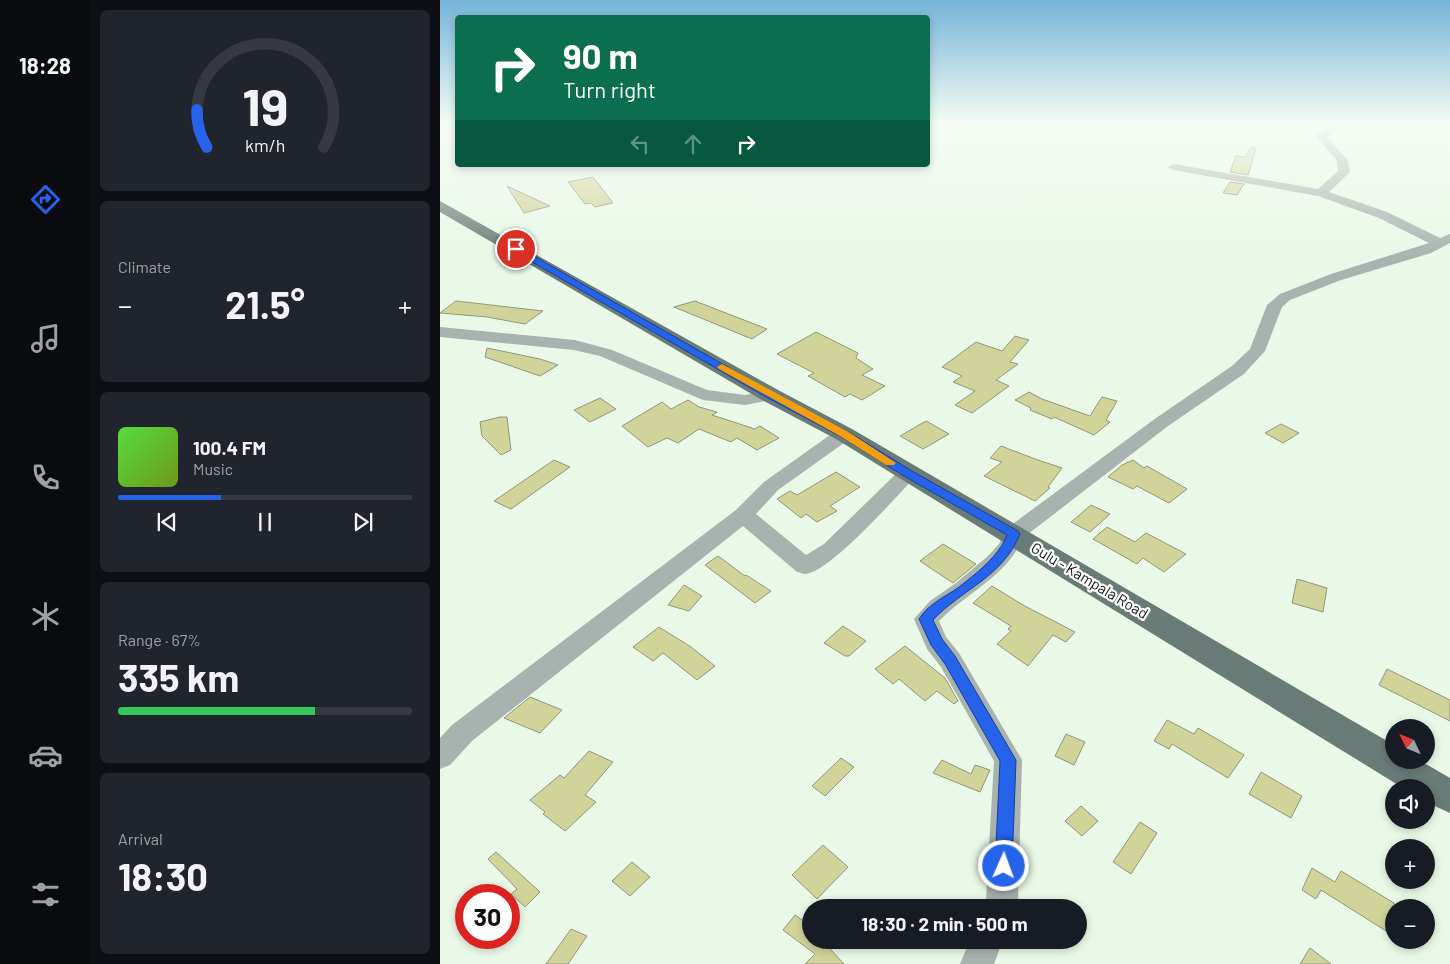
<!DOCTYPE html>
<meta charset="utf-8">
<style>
:root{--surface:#171b24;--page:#20242c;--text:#f1f3f6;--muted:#9ea1a6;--line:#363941;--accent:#2563eb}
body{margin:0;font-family:Barlow,sans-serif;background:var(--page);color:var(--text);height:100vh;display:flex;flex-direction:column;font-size:19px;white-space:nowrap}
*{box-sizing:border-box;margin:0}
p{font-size:16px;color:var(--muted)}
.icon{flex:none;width:28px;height:28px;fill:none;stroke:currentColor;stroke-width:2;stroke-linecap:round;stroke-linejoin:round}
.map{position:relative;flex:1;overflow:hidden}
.sheet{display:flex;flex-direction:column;gap:10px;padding:10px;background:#0d0f14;width:350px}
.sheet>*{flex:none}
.hud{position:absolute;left:15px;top:15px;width:475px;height:152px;border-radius:5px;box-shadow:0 2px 8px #0003;background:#0b6e4f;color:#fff;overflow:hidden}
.needle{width:32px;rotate:313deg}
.buttons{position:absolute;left:945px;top:719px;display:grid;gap:10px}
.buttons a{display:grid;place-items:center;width:50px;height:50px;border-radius:50%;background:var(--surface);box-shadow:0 2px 8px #0003;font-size:25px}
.speed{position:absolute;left:15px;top:884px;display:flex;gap:10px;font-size:25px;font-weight:700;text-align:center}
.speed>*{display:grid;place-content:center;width:65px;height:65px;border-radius:50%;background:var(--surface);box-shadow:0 2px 8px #0003;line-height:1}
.speed .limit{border:8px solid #d22;background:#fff;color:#111}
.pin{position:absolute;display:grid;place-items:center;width:42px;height:42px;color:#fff;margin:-21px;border:2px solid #fff;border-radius:50%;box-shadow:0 1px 5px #0007}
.me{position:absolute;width:55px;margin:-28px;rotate:2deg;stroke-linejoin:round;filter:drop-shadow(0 0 4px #0008)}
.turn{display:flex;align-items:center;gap:18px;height:105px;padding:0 25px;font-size:22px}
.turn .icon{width:65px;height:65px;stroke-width:2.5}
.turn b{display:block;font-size:35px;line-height:42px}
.lanes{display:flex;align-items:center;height:48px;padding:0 25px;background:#0003;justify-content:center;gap:25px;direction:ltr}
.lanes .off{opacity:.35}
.big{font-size:38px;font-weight:700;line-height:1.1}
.sheet .tile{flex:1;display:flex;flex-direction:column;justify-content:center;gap:8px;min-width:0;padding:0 18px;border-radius:8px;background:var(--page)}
.sheet .dial{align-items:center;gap:0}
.dial svg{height:130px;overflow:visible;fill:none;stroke:var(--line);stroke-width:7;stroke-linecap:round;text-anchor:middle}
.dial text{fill:var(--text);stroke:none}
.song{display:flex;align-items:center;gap:15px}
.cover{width:60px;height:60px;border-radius:8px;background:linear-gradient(135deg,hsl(110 70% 55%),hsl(80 70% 35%))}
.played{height:5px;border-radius:2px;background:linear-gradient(90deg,var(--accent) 35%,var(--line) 35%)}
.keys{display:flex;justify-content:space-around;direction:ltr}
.heat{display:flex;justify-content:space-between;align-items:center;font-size:28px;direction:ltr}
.charge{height:8px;border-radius:4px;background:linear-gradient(90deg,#34c759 67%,var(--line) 0)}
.trip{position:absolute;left:362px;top:899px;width:285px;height:50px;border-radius:25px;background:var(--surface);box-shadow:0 2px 8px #0003;font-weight:700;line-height:50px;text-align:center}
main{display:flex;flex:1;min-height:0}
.tab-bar{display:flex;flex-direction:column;width:90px;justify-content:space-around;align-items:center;background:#090b0e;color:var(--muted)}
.tab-bar .icon{width:35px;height:35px}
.tab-bar .active{color:var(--accent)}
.tab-bar b{font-size:22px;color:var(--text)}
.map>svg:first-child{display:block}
.building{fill:#d1d499;stroke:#929481}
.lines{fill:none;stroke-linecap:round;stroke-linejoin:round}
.minor{fill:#a8b2af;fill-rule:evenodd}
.major{fill:#697b76;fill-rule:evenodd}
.route{fill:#2563eb;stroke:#184099}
.slow{fill:#f59e0b}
.labels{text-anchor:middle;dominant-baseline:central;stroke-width:4.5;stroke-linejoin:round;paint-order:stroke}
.street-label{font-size:15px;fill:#0f140e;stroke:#fff}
</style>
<main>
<nav class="tab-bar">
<b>18:28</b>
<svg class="icon active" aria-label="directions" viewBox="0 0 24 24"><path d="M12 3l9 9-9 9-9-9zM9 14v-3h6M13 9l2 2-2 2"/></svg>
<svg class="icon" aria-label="music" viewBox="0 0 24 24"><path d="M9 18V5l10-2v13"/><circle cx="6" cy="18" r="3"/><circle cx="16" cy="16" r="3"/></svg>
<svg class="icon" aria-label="phone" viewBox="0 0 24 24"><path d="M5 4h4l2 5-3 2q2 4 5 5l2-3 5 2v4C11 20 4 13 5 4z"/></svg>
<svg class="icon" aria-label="climate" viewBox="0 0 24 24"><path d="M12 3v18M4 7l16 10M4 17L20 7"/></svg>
<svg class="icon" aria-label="car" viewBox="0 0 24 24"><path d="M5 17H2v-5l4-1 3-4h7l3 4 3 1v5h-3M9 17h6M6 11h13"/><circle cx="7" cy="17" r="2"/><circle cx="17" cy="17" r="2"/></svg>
<svg class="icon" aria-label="filters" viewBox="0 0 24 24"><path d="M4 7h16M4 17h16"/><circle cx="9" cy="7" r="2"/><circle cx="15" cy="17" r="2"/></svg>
</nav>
<section class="sheet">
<div class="tile dial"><svg viewBox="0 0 100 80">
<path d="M14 69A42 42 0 1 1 86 69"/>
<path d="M14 69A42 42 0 0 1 8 46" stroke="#2563eb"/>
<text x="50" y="56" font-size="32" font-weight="700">19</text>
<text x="50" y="72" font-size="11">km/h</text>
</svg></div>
<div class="tile"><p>Climate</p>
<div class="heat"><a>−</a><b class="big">21.5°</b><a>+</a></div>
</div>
<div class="tile">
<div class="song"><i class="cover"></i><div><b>100.4 FM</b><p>Music</p></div></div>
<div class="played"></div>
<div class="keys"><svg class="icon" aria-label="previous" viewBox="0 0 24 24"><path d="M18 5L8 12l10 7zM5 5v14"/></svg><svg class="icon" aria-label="pause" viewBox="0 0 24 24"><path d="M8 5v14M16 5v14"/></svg><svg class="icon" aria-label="next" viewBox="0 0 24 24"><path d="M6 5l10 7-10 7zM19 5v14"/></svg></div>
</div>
<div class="tile"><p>Range · 67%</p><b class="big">335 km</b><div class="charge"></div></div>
<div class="tile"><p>Arrival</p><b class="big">18:30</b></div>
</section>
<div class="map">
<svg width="1010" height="964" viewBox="0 0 1010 964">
<rect width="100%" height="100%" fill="#e9f8e7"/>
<!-- building -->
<g class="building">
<polygon points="812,146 816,148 808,175 790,172 796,156 805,157"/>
<polygon points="153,177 173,203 155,207 151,203 145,204 128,182"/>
<polygon points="790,182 804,184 797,195 783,193"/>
<polygon points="67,186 110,206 84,213"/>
<polygon points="16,301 103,311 85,324 47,317 0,313"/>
<polygon points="255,301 327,329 312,339 234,307"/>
<polygon points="376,332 418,353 416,358 433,369 422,375 445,386 422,400 410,394 405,397 368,376 374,373 337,354"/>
<polygon points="575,336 589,340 570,362 578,364 556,380 569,386 532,413 515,405 535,391 513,382 522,376 502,367 536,342 562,351"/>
<polygon points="47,348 100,359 118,365 100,376 45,357"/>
<polygon points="589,392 602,399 650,416 662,397 677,401 666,420 670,422 654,435 614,417 612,419 590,410 591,408 575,400"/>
<polygon points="160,398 176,409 150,422 134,410"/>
<polygon points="248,400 259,407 277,412 272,415 315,429 320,426 339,438 317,450 297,438 291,442 259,429 238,443 227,438 208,447 182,426 222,402 231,409"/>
<polygon points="60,417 67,417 71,450 61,455 42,436 40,422"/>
<polygon points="486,421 509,434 483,449 460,436"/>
<polygon points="841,424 859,433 843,443 825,433"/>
<polygon points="561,446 598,460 622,468 608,487 610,488 595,501 544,476 562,462 550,458"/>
<polygon points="114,460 130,467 71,509 54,501"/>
<polygon points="693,460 704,468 707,466 747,489 729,503 697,486 693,489 668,477 682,465"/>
<polygon points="396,472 420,487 390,506 397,511 377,522 366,514 361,518 337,499 350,491 357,495"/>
<polygon points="651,505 670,514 650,532 631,522"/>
<polygon points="667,527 695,542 706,533 746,554 724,572 703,558 697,564 653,539"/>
<polygon points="503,544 536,564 513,583 480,561"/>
<polygon points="278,556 305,576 306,575 331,591 315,603 265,565"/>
<polygon points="857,579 887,588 883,612 852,603"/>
<polygon points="244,585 262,596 249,611 228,605"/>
<polygon points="552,586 583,605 635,632 626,642 613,635 588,666 557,644 571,631 568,629 571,626 533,603"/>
<polygon points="403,626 426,641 409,656 405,656 384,643"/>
<polygon points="219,627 251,647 275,666 257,680 223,653 213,661 193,647"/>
<polygon points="465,646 505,678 518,701 514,704 497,691 485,701 459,679 453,684 435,669"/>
<polygon points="947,669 1010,700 1010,721 939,685"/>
<polygon points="90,697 122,710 100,733 64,718"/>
<polygon points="727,720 754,734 758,728 804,755 788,778 732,744 729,749 714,741"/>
<polygon points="626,734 645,742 634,765 615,756"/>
<polygon points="149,751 173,762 145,795 156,802 125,831 103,814 105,812 90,800 120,775 124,778"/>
<polygon points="401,758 414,767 385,796 372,786"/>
<polygon points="502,760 531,774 535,765 550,770 540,792 493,773"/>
<polygon points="821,772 862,796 851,818 809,794"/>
<polygon points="641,806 658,821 642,836 625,821"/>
<polygon points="700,822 717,833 691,874 673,862"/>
<polygon points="383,845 408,867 377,899 352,875"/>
<polygon points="56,852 100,892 85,907 71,894 77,889 48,859"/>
<polygon points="192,862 210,877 190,896 172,881"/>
<polygon points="872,868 895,882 901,871 954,903 954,936 881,890 876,899 862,890"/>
<polygon points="355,915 371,926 371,940 382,940 404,964 365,964 375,954 343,930"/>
<polygon points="131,929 147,936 128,964 106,964"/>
<polygon points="870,948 891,964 860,964"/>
</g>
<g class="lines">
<!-- minor -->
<g class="minor">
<path d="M888,123L901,125L898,130L887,137L908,161L910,172L889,192L947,212L1000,238L1010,234V243L991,253L901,280L850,300L842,307L825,351L804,374L728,426L583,538C567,576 526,593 499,621L506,637L519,653L582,760L578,901L575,908H543L546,900L554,761L501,667L487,649L474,619L490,601L516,583L548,556L559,544L566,529L716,418L792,366L810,349L827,305L840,294L891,274L989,243L939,218L878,196L734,170L728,167L734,164L878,189L898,171L897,161L876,136L890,126Z"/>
<polygon points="0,327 135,340 172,350 267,390 305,395 330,390 336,391 339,395 336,399 305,405 263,400 160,356 134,350 0,337"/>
<path d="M404,428L411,430L413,434L411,438L338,490L316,514L366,555L384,544L461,469L468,467L475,469L478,473L475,477C457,496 388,574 365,574C362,574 360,572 357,572L303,526L32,741L10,765L0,769V738L12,725L296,510L324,482L397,430Z"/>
<polygon points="530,940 563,940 554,964 520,964"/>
</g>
<!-- major -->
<polygon class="major" points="0,201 338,390 412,429 954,745 954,760 979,760 1010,778 1010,813 986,802 986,788 963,788 396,439 322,400 0,212"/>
</g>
<!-- sky -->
<linearGradient id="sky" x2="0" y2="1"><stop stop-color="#75b4d8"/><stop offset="0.48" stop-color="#f5fcf4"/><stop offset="1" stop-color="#f5fcf4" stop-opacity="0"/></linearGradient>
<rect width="1010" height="258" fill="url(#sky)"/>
<!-- route -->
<path class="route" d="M73,247H78L333,393L407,431L472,471L578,531L580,534C563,577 522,589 493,620L502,639L515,656L576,760L572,866L570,872L564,874L557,872L555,866L560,761L505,664L491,645L479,619C488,604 505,597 519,587C537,573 559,556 567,535L464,476L400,436L326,397L73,251Z"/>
<!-- slow -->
<polygon class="slow" points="282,364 407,431 456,463 454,465 446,465 400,436 279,369 277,367"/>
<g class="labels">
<!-- street labels -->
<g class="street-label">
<text transform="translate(650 580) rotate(31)">Gulu - Kampala Road</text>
</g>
</g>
</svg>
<div class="buttons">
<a><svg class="needle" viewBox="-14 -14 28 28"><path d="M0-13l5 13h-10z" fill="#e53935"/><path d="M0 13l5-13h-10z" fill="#9ea1a6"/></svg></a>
<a><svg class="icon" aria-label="sound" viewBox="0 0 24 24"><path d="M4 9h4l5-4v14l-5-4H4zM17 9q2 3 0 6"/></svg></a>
<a>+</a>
<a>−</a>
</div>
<div class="speed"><div class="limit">30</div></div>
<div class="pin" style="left:76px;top:249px;background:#d93025"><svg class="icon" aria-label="arrive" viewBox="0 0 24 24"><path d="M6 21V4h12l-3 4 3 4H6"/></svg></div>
<svg class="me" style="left:564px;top:866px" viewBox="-20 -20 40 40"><circle r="17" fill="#2563eb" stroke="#fff" stroke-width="3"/><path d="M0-11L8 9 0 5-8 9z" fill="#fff"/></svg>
<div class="trip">18:30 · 2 min · 500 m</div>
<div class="hud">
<div class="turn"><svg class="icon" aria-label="right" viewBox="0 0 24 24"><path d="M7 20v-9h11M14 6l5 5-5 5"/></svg><div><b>90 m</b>Turn right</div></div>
<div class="lanes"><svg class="icon off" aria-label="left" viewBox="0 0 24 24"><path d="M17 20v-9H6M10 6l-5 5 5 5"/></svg><svg class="icon off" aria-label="ahead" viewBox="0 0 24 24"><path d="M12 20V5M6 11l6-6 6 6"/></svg><svg class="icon" aria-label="right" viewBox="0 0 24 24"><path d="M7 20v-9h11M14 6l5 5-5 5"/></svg></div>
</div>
</div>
</main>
